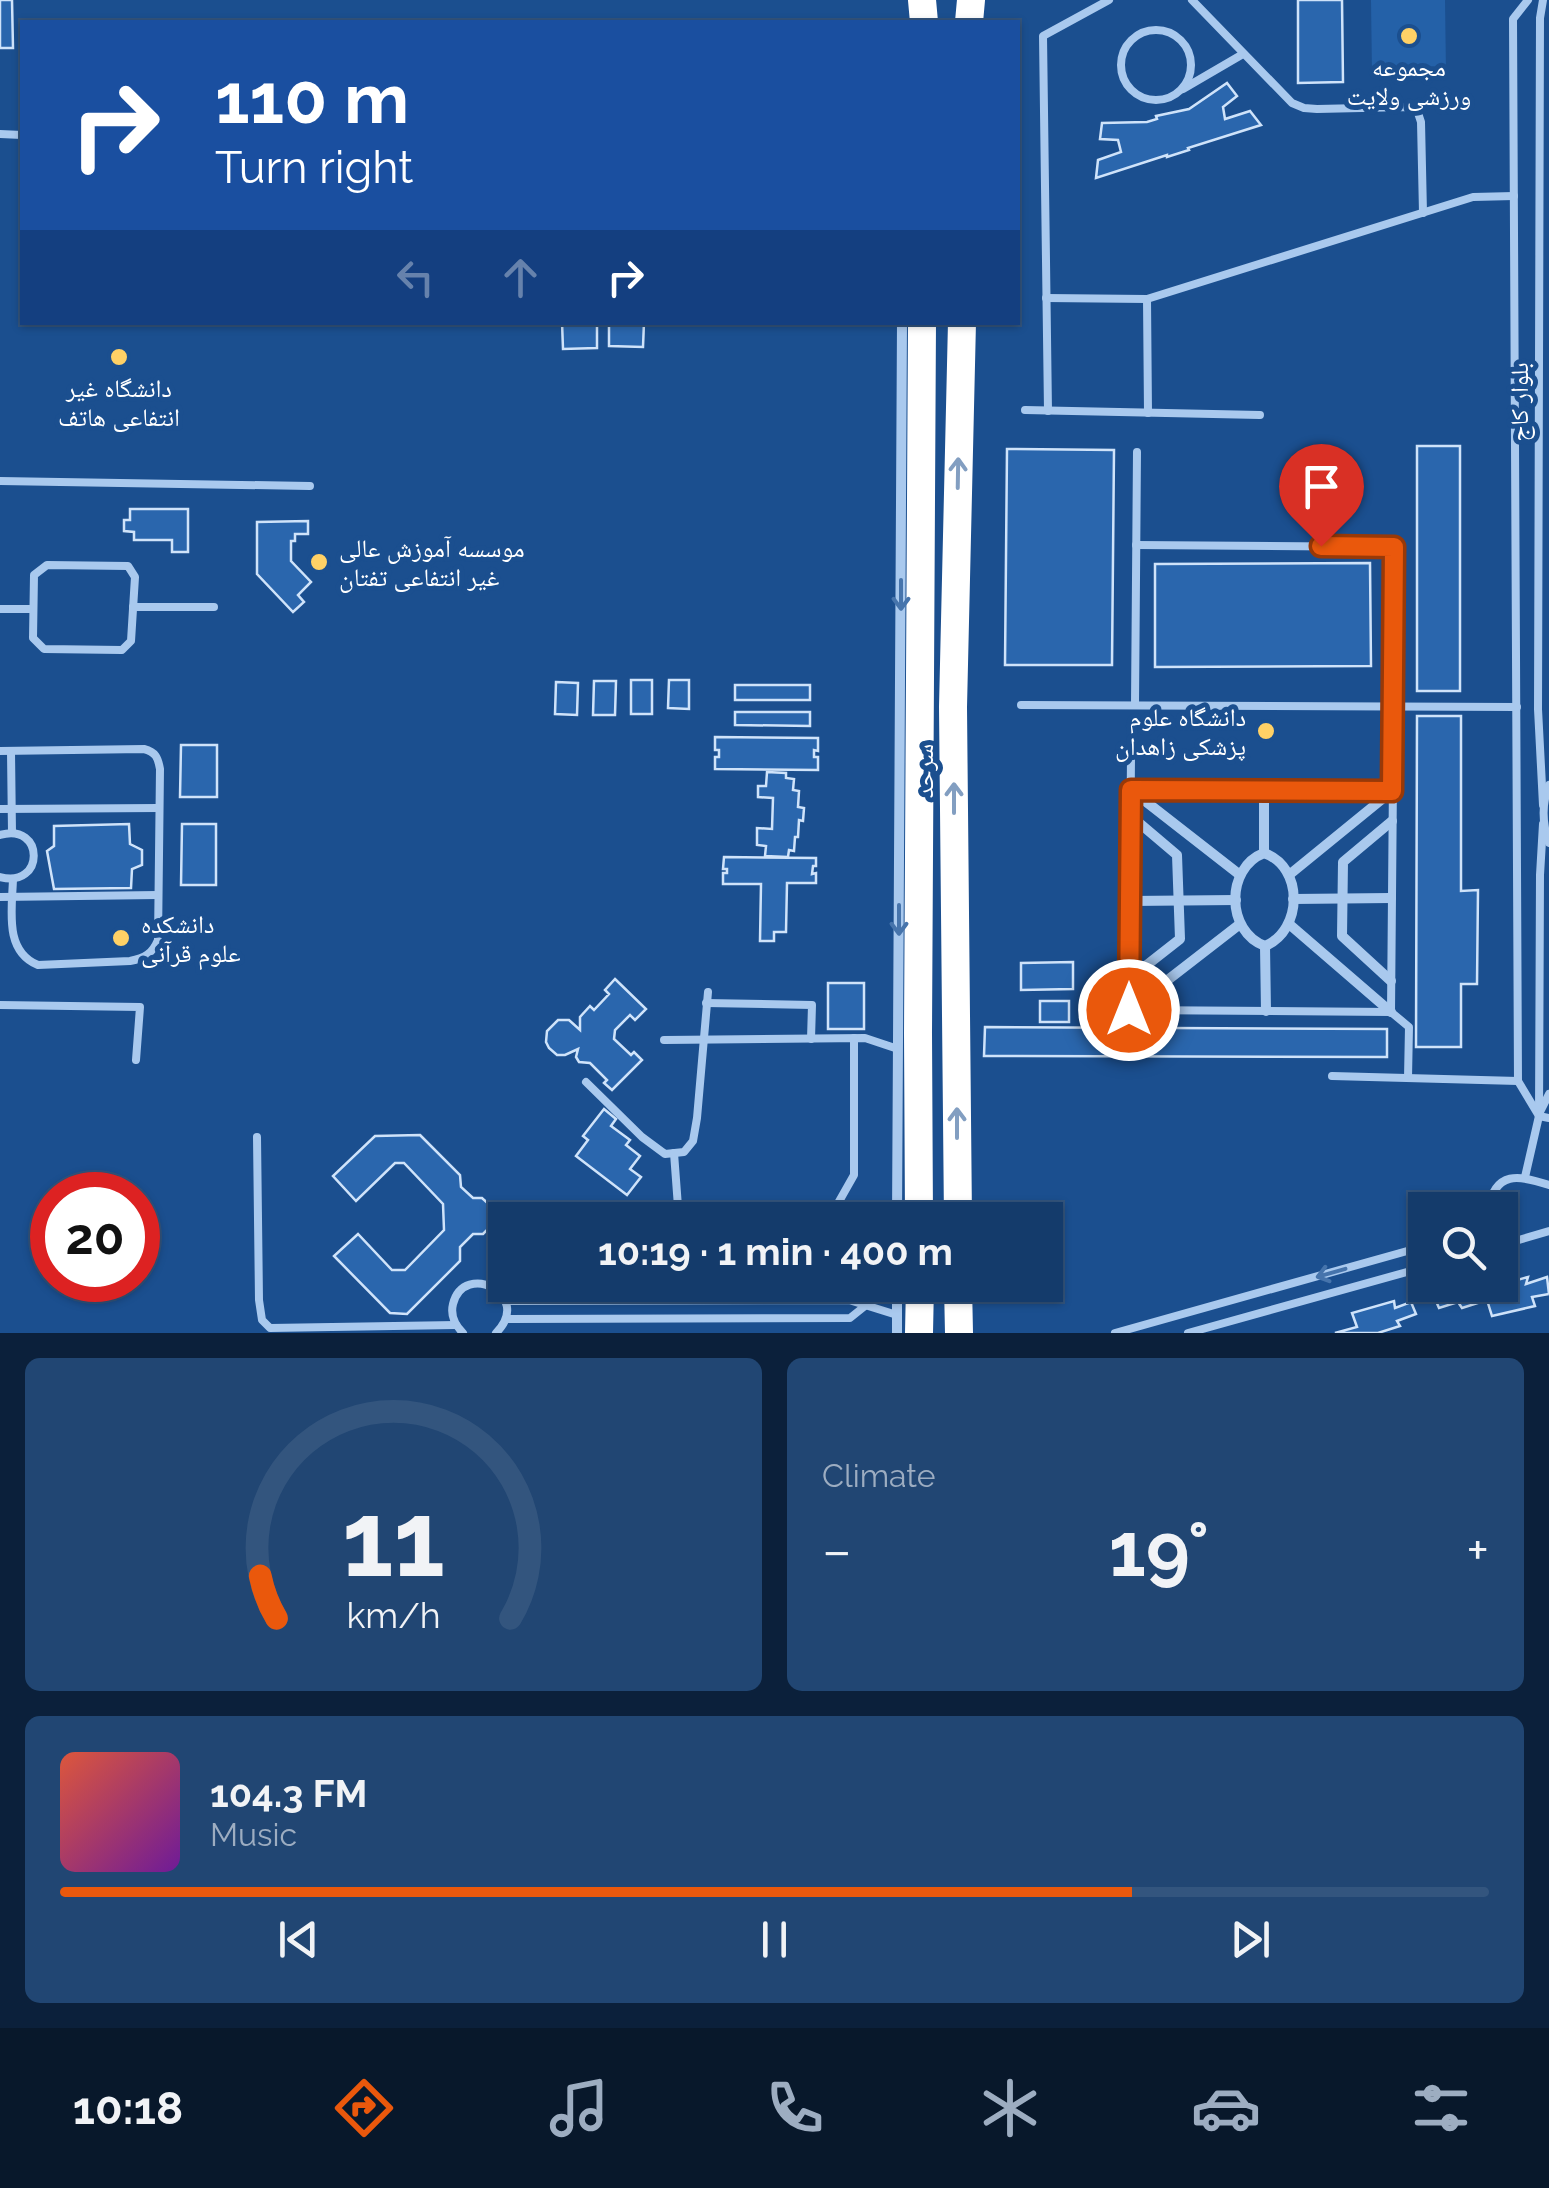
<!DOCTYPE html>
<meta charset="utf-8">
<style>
:root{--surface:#143b6b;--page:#214673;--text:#f1f3f6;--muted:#9dadc1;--line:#33557e;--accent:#ea580c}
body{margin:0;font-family:Raleway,"Noto Naskh Arabic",sans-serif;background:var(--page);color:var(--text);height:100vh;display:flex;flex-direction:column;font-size:38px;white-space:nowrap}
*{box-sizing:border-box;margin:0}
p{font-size:32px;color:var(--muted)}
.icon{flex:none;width:55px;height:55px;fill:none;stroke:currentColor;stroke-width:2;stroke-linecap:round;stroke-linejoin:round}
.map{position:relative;height:1333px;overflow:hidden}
.side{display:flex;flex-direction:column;gap:25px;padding:25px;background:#0b203b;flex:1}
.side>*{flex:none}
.banner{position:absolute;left:20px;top:20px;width:1000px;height:305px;border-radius:0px;box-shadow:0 2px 8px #0004,0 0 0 2px var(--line);background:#1a4fa0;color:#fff;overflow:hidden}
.tools{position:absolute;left:1408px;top:1192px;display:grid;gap:20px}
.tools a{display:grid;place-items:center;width:110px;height:110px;border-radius:0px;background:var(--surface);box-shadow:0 2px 8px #0004,0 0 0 2px var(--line);font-size:50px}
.speed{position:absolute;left:30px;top:1172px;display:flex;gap:20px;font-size:50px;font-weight:700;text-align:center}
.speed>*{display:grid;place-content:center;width:130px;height:130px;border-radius:50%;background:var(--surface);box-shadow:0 2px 8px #0004,0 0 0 2px var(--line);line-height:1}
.speed .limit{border:15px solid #d22;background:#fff;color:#111}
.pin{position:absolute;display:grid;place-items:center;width:85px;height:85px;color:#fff;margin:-102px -42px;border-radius:50% 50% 50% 0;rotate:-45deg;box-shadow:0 0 10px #0007}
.pin .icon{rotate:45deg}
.me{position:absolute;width:110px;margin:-55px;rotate:0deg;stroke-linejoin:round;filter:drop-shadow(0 0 8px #0008)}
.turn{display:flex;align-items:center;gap:35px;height:210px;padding:0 30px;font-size:45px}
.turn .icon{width:130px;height:130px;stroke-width:2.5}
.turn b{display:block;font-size:70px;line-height:85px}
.lanes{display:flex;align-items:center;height:95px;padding:0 30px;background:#0003;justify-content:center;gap:50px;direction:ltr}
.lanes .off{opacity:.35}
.big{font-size:75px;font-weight:700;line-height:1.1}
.side .widget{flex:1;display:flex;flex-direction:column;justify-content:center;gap:15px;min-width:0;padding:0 35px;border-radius:15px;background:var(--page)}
.side .dial{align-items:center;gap:0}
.dial svg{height:260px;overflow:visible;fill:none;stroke:var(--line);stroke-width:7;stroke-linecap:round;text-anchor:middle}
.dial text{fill:var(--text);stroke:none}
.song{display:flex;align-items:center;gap:30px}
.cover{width:120px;height:120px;border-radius:15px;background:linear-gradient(135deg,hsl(10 70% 55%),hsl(280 70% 35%))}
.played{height:10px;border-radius:5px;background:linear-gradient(90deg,var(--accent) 75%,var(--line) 75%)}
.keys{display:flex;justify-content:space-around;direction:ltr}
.heat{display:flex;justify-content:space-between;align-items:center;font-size:55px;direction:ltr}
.side .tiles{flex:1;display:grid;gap:25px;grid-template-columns:1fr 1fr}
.widget:last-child{grid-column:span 2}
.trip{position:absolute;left:488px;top:1202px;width:575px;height:100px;border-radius:0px;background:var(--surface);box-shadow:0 2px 8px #0004,0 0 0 2px var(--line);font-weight:700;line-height:100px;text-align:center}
.tabs{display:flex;height:160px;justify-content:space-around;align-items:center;background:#08182b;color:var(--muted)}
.tabs .icon{width:70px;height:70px}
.tabs .current{color:var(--accent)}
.tabs b{font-size:45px;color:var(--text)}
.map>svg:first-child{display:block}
.green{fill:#2461a8}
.building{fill:#2a66ad;stroke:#cfe3fa;stroke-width:2.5}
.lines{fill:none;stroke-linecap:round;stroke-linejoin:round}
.lane{stroke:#a9c9ee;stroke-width:8}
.street{stroke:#a9c9ee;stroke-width:10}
.highway{stroke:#fff;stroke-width:28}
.oneway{stroke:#829ec1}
.oneway2{stroke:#4674ac}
.route-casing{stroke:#983908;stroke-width:25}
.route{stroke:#ea580c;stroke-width:18}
.poi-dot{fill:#ffd166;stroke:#1b4f8f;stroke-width:4}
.labels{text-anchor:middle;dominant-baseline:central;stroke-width:10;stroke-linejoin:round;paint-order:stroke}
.poi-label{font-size:25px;fill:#fff;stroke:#1b4f8f}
.street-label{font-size:25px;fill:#fff;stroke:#1b4f8f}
</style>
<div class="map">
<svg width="1549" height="1333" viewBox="0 0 1549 1333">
<rect width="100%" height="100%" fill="#1b4f8f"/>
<!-- green -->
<polygon class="green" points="1371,0 1445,0 1446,73 1372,74"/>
<!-- building -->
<g class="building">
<polygon points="0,0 12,0 13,48 0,48"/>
<polygon points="1298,0 1342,0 1343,82 1298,83"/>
<polygon points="1227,83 1237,96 1223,107 1225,119 1250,111 1261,125 1188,148 1189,150 1167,157 1167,155 1096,178 1098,160 1121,152 1118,140 1100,139 1102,123 1147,122 1157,119 1156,116 1189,109"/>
<polygon points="562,322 597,322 597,348 563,349"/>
<polygon points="609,322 644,322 643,347 609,346"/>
<rect x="1417" y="446" width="43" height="245"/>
<polygon points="1007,449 1114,450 1112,665 1005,665"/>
<polygon points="130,509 188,509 188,552 172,552 172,540 134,540 134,532 124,531 124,520 130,520"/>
<polygon points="308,521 308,534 295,534 295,541 291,541 291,561 311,582 298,595 304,602 293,612 257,574 257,522"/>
<polygon points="1370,563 1371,666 1155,667 1155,564"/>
<rect x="631" y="680" width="21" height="34"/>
<polygon points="669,680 689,680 689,709 668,708"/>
<polygon points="594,681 616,681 615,715 593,715"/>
<polygon points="556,682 578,683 577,715 555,714"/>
<rect x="735" y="685" width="75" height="15"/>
<polygon points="735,712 810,712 810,726 735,725"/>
<polygon points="1417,716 1461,716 1461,891 1478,890 1477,984 1461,984 1461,1047 1416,1047"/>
<polygon points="715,737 818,738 818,751 814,750 814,757 818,757 818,770 715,769 715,757 719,757 719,750 715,750"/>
<polygon points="181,745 217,745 217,797 180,797"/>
<polygon points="767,772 786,773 786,778 794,779 793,790 799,791 798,807 804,808 803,821 799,820 798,837 795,837 794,851 789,850 788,857 765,856 766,846 757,845 757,828 772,829 773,798 758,797 758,786 766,786"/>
<polygon points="129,824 130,844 142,850 142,865 132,869 131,888 54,889 47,851 54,846 54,826"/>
<polygon points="182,824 216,824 216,885 181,885"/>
<polygon points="724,857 816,858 816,866 813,866 812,874 816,873 816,883 787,883 786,932 774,932 774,941 760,941 761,884 723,884 723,873 727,873 727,869 723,869"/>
<polygon points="1073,962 1073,989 1021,990 1021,963"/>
<polygon points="615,979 646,1009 635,1020 630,1015 615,1030 614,1039 631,1055 634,1052 642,1060 612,1090 604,1083 607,1080 590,1063 579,1062 576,1057 578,1049 565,1055 557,1055 549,1048 546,1042 547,1031 558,1020 569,1020 580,1030 580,1017 590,1006 594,1010 609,994 605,990"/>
<rect x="828" y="983" width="36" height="46"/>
<rect x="1040" y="1001" width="29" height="21"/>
<polygon points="985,1027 1387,1029 1387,1057 984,1056"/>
<polygon points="604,1109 616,1119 611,1126 630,1140 626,1145 640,1156 630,1169 641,1177 627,1195 576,1156 588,1140 583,1136"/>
<polygon points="420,1135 460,1175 461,1187 473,1198 482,1198 492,1207 491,1226 483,1234 473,1234 460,1247 460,1261 407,1314 390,1313 334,1256 358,1234 392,1270 405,1270 444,1230 443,1204 404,1163 395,1163 356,1201 333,1176 375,1136"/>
<polygon points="1528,1277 1526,1284 1547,1277 1549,1294 1532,1297 1535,1306 1492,1316 1487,1300 1462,1308 1458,1302 1439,1308 1433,1294 1455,1288 1454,1285 1500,1285"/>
<polygon points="1394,1301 1395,1308 1411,1302 1416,1314 1397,1321 1400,1326 1378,1333 1335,1333 1357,1327 1352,1313"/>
</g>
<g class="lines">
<!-- lane -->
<g class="lane">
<polyline points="1192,0 1292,103 1304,108 1317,109 1406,107 1418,113 1421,122 1423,213"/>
<polyline points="1528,0 1513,19 1518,1081 1539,1116 1549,1118"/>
<circle cx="1156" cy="65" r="35"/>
<polyline points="1183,89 1243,54"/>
<polyline points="0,134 22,135"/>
<polyline points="1046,298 1147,299 1473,197 1514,196"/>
<polyline points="1147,299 1148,413"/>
<polyline points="1025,410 1260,415"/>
<polyline points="1048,411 1043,36 1109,0"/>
<polyline points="0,481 310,486"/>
<polyline points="1136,545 1395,547 1391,1012"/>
<polygon points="47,565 128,566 135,577 131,641 122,650 44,649 33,638 34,575"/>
<polyline points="133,607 214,607"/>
<polyline points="0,609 33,609"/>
<polyline points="1021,705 1517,707"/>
<polyline points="1135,705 1137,452"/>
<path d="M0,751L144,749C156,752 158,758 160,769L158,940C152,954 145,958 130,961L38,965C4,951 12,910 13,879"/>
<polyline points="11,752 12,832"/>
<polyline points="1131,756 1129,1010 1391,1012 1409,1027 1408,1078"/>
<path d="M1549,785C1541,805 1542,823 1549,843"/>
<polyline points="1131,790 1392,791"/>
<polyline points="1543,805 1538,709 1540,18 1543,0"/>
<polyline points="0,809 159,808"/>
<path d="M0,835C45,822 45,889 0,877"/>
<polyline points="0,897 158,895"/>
<polyline points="706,1003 812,1005 811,1039"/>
<polyline points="0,1005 140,1007 136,1060"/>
<polyline points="664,1040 865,1038 898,1049"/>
<polyline points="1332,1076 1518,1081"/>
<polyline points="586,1082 642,1137 665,1154 684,1152 693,1141 697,1118 708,992"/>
<polyline points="1540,1112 1549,1094"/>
<polyline points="257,1137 259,1300 262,1320 270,1328 456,1325"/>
<polyline points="674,1153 679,1220"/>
<polyline points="1525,1177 1539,1116 1540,875 1543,824"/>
<path d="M1488,1210C1495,1170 1519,1175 1549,1185"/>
<polyline points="824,1220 837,1205 854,1175 854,1038"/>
<polyline points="1500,1236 1512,1242 1549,1231"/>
<polyline points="506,1301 849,1300 897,1315"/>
<polyline points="506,1319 850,1318 865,1306"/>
<path d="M463,1333C455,1325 450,1316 453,1304C464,1260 534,1295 496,1333"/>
<polyline points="1115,1333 1425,1246"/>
<polyline points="1188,1333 1425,1267"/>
</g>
<!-- street -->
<g class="street">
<polyline points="1131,790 1240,875"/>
<polyline points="1264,790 1264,853"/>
<path d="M1264,853C1304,867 1303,930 1265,946C1226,932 1225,868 1264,853Z"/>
<polyline points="1289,875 1392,791"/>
<polyline points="1293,899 1391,898"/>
<polyline points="1130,901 1236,900"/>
<polyline points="1289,924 1391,1012"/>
<polyline points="1265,946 1266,1011"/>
<polyline points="1129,979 1180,939 1177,855 1131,816"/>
<polyline points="1391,981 1342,936 1343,862 1392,821"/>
<polyline points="1129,1010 1240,924"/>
<polyline points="897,1220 902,322"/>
<polyline points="897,1333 897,1285"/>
</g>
<!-- highway -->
<g class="highway">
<polyline points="922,0 924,22"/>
<polyline points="969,22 971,0"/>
<polyline points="919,1220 918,1033 922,322"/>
<polyline points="958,1220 953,707 962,322"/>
<polyline points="958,1285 959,1333"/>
<polyline points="919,1333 920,1285"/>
</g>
</g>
<!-- one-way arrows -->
<defs><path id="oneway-shaft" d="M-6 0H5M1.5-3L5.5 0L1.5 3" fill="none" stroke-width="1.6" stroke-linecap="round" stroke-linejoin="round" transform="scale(2.5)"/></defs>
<g class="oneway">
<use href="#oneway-shaft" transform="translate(958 473) rotate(-89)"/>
<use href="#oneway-shaft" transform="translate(954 798) rotate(-90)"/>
<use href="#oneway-shaft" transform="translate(957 1123) rotate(-90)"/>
</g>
<g class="oneway2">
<use href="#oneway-shaft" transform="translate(901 595) rotate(90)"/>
<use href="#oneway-shaft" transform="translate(899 920) rotate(90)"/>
<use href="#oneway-shaft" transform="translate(1331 1273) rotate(164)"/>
</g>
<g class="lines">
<defs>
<polyline id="route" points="1129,1010 1131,790 1392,791 1394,547 1321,546"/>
</defs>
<!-- route casing -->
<use href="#route" class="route-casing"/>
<!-- route -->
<use href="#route" class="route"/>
</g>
<!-- markers -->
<g class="poi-dot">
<circle cx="1409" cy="36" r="10"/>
<circle cx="119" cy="357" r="10"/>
<circle cx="319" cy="562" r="10"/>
<circle cx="1266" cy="731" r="10"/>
<circle cx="121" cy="938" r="10"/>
</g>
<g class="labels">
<!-- poi labels -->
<g class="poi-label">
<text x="1409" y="67">مجموعه<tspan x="1409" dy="29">ورزشی ولایت</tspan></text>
<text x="119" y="388">دانشگاه غیر<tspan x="119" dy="29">انتفاعی هاتف</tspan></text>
<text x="339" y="548" text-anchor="start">موسسه آموزش عالی<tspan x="339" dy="29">غیر انتفاعی تفتان</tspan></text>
<text x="1246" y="717" text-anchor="end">دانشگاه علوم<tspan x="1246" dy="29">پزشکی زاهدان</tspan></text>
<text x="141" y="924" text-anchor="start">دانشکده<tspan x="141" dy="29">علوم قرآنی</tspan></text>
</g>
<!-- street labels -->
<g class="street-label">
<text transform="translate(1519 402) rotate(-90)">بلوار کاج</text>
<text transform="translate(924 771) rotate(-90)">سرحد</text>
</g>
</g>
</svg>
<div class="tools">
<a><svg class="icon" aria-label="search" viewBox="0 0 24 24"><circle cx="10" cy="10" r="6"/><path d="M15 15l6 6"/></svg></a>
</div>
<div class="speed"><div class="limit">20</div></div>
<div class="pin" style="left:1321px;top:546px;background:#d93025"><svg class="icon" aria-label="arrive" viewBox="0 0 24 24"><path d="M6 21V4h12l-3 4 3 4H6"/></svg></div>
<svg class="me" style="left:1129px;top:1010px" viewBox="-20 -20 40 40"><circle r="17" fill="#ea580c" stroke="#fff" stroke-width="3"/><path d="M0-11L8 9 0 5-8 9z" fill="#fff"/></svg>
<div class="trip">10:19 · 1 min · 400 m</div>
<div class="banner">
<div class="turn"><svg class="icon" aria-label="right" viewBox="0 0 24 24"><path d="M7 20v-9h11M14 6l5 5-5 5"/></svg><div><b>110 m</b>Turn right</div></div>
<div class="lanes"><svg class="icon off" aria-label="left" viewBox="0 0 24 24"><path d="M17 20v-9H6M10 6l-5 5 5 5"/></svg><svg class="icon off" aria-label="ahead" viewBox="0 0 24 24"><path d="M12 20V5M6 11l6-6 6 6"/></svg><svg class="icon" aria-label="right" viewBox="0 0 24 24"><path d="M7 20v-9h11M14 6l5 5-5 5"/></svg></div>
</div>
</div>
<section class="side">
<div class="tiles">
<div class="widget dial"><svg viewBox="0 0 100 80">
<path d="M14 69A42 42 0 1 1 86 69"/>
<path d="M14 69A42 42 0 0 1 9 56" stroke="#ea580c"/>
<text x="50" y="56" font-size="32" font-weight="700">11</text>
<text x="50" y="72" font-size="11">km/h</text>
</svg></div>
<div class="widget"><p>Climate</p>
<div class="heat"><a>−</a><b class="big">19°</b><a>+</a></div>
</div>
<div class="widget">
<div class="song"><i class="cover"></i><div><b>104.3 FM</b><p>Music</p></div></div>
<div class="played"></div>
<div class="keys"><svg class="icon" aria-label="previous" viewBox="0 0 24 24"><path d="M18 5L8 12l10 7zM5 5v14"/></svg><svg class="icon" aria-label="pause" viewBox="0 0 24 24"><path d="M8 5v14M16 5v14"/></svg><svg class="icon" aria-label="next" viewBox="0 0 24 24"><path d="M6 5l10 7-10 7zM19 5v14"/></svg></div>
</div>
</div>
</section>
<nav class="tabs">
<b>10:18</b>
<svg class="icon current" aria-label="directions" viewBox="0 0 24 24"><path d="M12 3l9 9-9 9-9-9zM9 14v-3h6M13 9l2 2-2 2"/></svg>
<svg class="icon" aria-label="music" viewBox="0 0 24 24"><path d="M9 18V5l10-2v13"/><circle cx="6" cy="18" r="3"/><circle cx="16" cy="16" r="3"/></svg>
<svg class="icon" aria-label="phone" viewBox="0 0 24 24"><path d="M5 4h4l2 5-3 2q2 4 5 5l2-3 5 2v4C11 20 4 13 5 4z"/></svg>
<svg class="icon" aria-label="climate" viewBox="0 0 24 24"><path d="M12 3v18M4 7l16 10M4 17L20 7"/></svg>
<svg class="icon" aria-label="car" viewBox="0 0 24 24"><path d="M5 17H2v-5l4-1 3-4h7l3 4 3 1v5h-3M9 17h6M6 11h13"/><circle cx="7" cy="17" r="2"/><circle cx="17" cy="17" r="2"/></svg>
<svg class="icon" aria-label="filters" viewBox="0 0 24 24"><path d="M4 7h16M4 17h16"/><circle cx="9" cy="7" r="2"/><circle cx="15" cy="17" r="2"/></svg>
</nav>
